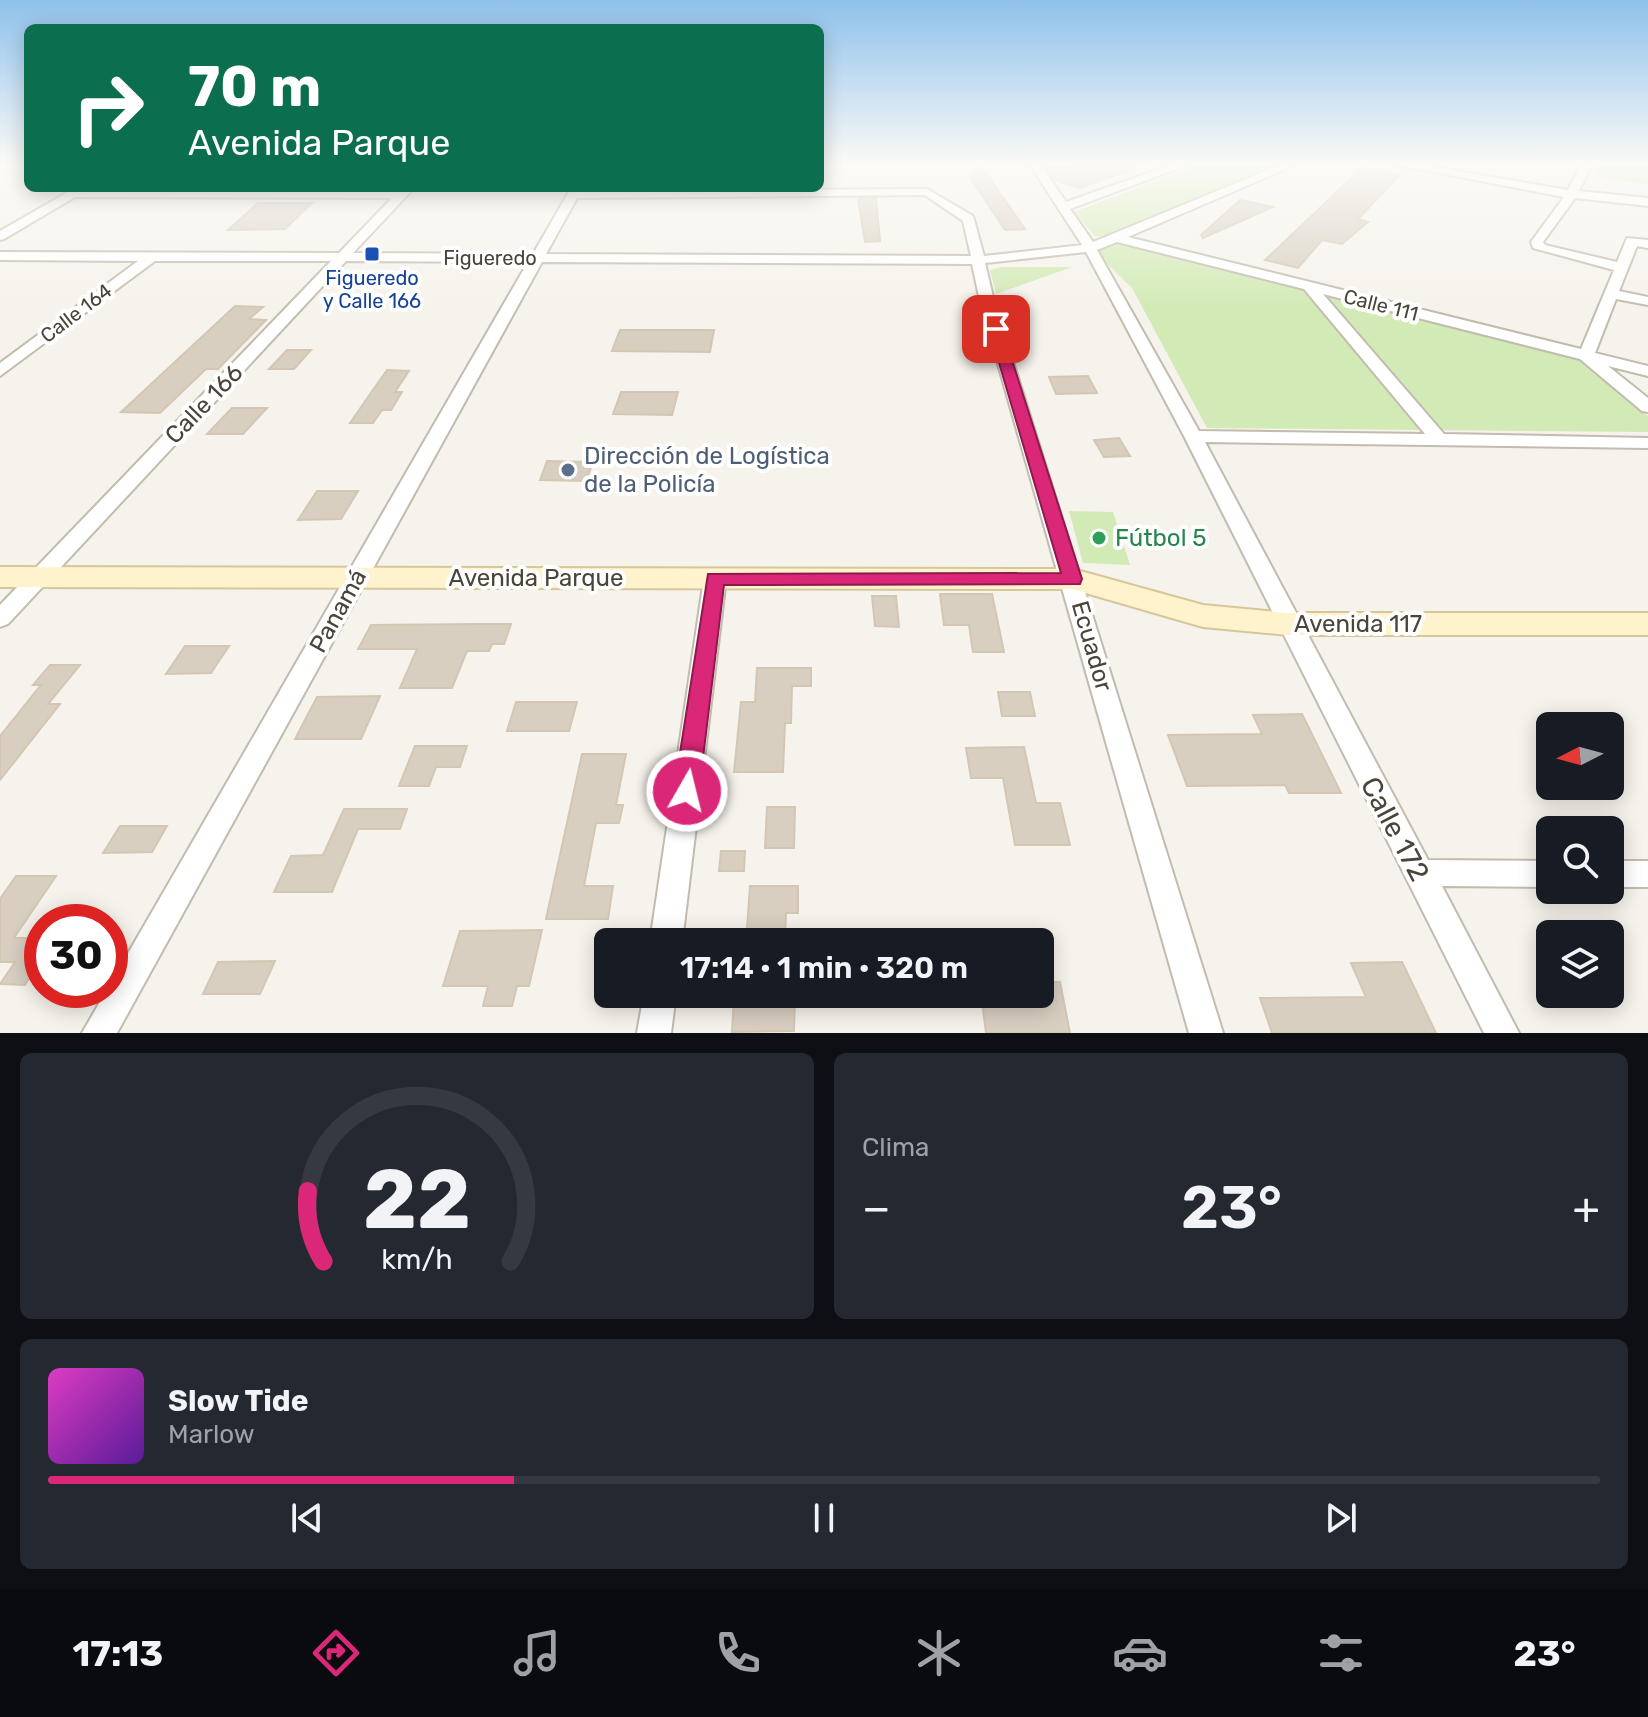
<!DOCTYPE html>
<html lang="es">
<meta charset="utf-8">
<style>
:root{--surface:#171b24;--page:#242831;--text:#f1f3f6;--muted:#9ea1a6;--line:#363941;--accent:#db2777}
body{margin:0;font-family:Rubik,sans-serif;background:var(--page);color:var(--text);height:100vh;display:flex;flex-direction:column;font-size:30px;white-space:nowrap}
*{box-sizing:border-box;margin:0}
p{font-size:26px;color:var(--muted)}
.icon{flex:none;width:44px;height:44px;fill:none;stroke:currentColor;stroke-width:2;stroke-linecap:round;stroke-linejoin:round}
.map{position:relative;height:1033px;overflow:hidden}
.panel{display:flex;flex-direction:column;gap:20px;padding:20px;background:#0d0f14;flex:1}
.panel>*{flex:none}
.banner{position:absolute;left:24px;top:24px;width:800px;height:168px;border-radius:12px;box-shadow:0 4px 20px #0003;background:#0b6e4f;color:#fff;overflow:hidden}
.needle{width:52px;rotate:264deg}
.fabs{position:absolute;left:1536px;top:712px;display:grid;gap:16px}
.fabs a{display:grid;place-items:center;width:88px;height:88px;border-radius:12px;background:var(--surface);box-shadow:0 4px 20px #0003;font-size:40px}
.speed{position:absolute;left:24px;top:904px;display:flex;gap:16px;font-size:40px;font-weight:700;text-align:center}
.speed>*{display:grid;place-content:center;width:104px;height:104px;border-radius:50%;background:var(--surface);box-shadow:0 4px 20px #0003;line-height:1}
.speed .limit{border:12px solid #d22;background:#fff;color:#111}
.pin{position:absolute;display:grid;place-items:center;width:68px;height:68px;color:#fff;margin:-34px;border-radius:16px;box-shadow:0 4px 12px #0006}
.me{position:absolute;width:88px;margin:-44px;rotate:8deg;stroke-linejoin:round;filter:drop-shadow(0 0 6px #0008)}
.turn{display:flex;align-items:center;gap:28px;height:168px;padding:0 32px;font-size:36px}
.turn .icon{width:104px;height:104px;stroke-width:2.5}
.turn b{display:block;font-size:56px;line-height:68px}
.big{font-size:60px;font-weight:600;line-height:1.1}
.panel .widget{flex:1;display:flex;flex-direction:column;justify-content:center;gap:12px;min-width:0;padding:0 28px;border-radius:12px;background:var(--page)}
.panel .dial{align-items:center;gap:0}
.dial svg{height:208px;overflow:visible;fill:none;stroke:var(--line);stroke-width:7;stroke-linecap:round;text-anchor:middle}
.dial text{fill:var(--text);stroke:none}
.song{display:flex;align-items:center;gap:24px}
.cover{width:96px;height:96px;border-radius:12px;background:linear-gradient(135deg,hsl(310 70% 55%),hsl(270 70% 35%))}
.played{height:8px;border-radius:4px;background:linear-gradient(90deg,var(--accent) 30%,var(--line) 30%)}
.keys{display:flex;justify-content:space-around;direction:ltr}
.heat{display:flex;justify-content:space-between;align-items:center;font-size:44px;direction:ltr}
.panel .tiles{flex:1;display:grid;gap:20px;grid-template-columns:1fr 1fr}
.widget:last-child{grid-column:span 2}
.trip{position:absolute;left:594px;top:928px;width:460px;height:80px;border-radius:12px;background:var(--surface);box-shadow:0 4px 20px #0003;font-weight:600;line-height:80px;text-align:center}
.tab-bar{display:flex;height:128px;justify-content:space-around;align-items:center;background:#090b0e;color:var(--muted)}
.tab-bar .icon{width:56px;height:56px}
.tab-bar .current{color:var(--accent)}
.tab-bar b{font-size:36px;color:var(--text)}
.map>svg:first-child{display:block}
.green{fill:#d2eab5}
.building{fill:#d8cfc1;stroke:#d3c7b4;stroke-width:2}
.lines{fill:none;stroke-linecap:round;stroke-linejoin:round}
.street-casing{stroke:#c2bbae;stroke-width:4}
.secondary-casing{stroke:#d6c79b;stroke-width:4}
.street{fill:#fff;fill-rule:evenodd}
.secondary{fill:#fff3cd;fill-rule:evenodd}
.route{fill:#db2777;stroke:#8e194d;stroke-width:2}
.transit-dot{fill:#1a4fb4;stroke:#fff;stroke-width:3}
.service-dot{fill:#5c6f8a;stroke:#fff;stroke-width:3}
.leisure-dot{fill:#2e9e5b;stroke:#fff;stroke-width:3}
.labels{text-anchor:middle;dominant-baseline:central;stroke-width:8;stroke-linejoin:round;paint-order:stroke}
.far-street-label{font-size:20px;fill:#4b4439;stroke:#fff}
.far-transit-label{font-size:20px;fill:#164399;stroke:#fff}
.street-label{font-size:24px;fill:#4b4439;stroke:#fff}
.service-label{font-size:24px;fill:#4e5e75;stroke:#fff;text-anchor:start}
.leisure-label{font-size:24px;fill:#27864d;stroke:#fff;text-anchor:start}
.near-street-label{font-size:28px;fill:#4b4439;stroke:#fff}
</style>
<div class="map">
<svg width="1648" height="1033" viewBox="0 0 1648 1033">
<rect width="100%" height="100%" fill="#f6f3ec"/>
<!-- green -->
<g class="green">
<polygon points="1198,165 1280,165 1105,237 1095,236 1074,212"/>
<polygon points="1599,165 1648,166 1648,185 1595,176"/>
<polygon points="1118,236 1569,350 1648,416 1648,432 1207,428 1132,288 1095,252"/>
<polygon points="1002,267 1072,267 996,294 990,270"/>
<polygon points="1069,511 1113,512 1130,565 1083,563"/>
</g>
<!-- building -->
<g class="building">
<polygon points="1074,165 1136,165 1136,168 1079,188 1055,180 1046,167"/>
<polygon points="982,167 1025,229 1005,230 969,176"/>
<polygon points="1362,168 1400,175 1358,219 1368,222 1342,244 1322,240 1298,268 1265,260"/>
<polygon points="876,198 880,241 865,242 858,199"/>
<polygon points="1240,200 1273,207 1203,238 1201,235"/>
<polygon points="258,203 312,203 285,229 228,230"/>
<polygon points="235,306 263,307 249,319 266,320 218,369 206,369 160,413 121,412"/>
<polygon points="620,330 714,330 710,352 612,351"/>
<polygon points="287,350 311,350 294,369 269,369"/>
<polygon points="387,370 409,371 395,392 402,392 391,410 382,410 373,423 350,423"/>
<polygon points="1088,376 1097,393 1056,394 1049,377"/>
<polygon points="621,392 678,392 672,415 613,414"/>
<polygon points="232,408 267,408 243,434 207,434"/>
<polygon points="1119,438 1130,456 1104,457 1094,440"/>
<polygon points="547,461 593,462 586,481 540,480"/>
<polygon points="317,491 358,491 341,519 298,520"/>
<polygon points="940,594 992,594 1004,652 973,652 969,625 944,625"/>
<polygon points="872,596 896,596 899,627 875,626"/>
<polygon points="474,624 511,624 504,644 492,644 489,651 467,651 452,688 400,688 417,649 358,649 371,625"/>
<polygon points="185,646 229,646 211,673 166,674"/>
<polygon points="50,665 80,665 48,704 60,704 0,780 0,736 41,685 33,685"/>
<polygon points="757,668 811,668 811,686 792,686 791,723 785,723 783,772 734,772 741,702 755,702"/>
<polygon points="998,692 1030,692 1035,716 1002,716"/>
<polygon points="380,696 361,739 295,739 317,697"/>
<polygon points="516,702 577,702 569,731 507,731"/>
<polygon points="1302,714 1341,793 1289,793 1285,785 1187,786 1168,735 1262,734 1253,715"/>
<polygon points="415,746 467,746 460,767 436,767 429,786 399,786"/>
<polygon points="1024,747 1036,803 1060,803 1070,845 1015,845 1003,778 971,778 966,748"/>
<polygon points="582,754 626,754 616,805 623,805 619,823 596,823 584,886 613,886 608,919 546,919"/>
<polygon points="767,807 795,807 794,848 765,848"/>
<polygon points="344,809 407,809 400,829 358,829 332,892 274,892 291,856 323,855"/>
<polygon points="120,826 167,826 152,852 103,853"/>
<polygon points="721,851 745,851 744,871 719,871"/>
<polygon points="16,876 56,876 14,938 42,938 42,957 25,985 0,984 15,962 0,962 0,899"/>
<polygon points="750,886 798,886 798,913 786,913 785,942 746,942"/>
<polygon points="542,930 529,986 517,986 512,1006 483,1006 488,986 443,986 460,931"/>
<polygon points="275,961 260,994 203,994 218,962"/>
<polygon points="1402,962 1436,1033 1272,1033 1260,998 1366,997 1351,963"/>
<polygon points="1040,982 1060,982 1070,1033 986,1033 981,994 1040,994"/>
<polygon points="795,997 794,1031 732,1032 734,998"/>
</g>
<g class="lines">
<defs>
<g id="street">
<path d="M1030,165H1041L1066,202L1171,165H1187L1070,209L1093,242L1280,165H1295L1128,237L1581,349L1614,270L1533,248L1531,242L1564,197L1397,165H1422L1568,190L1581,165H1592L1579,191L1648,198V206L1575,198L1543,242L1545,245L1617,262L1627,238L1648,240V248L1637,246L1619,291L1648,297V305L1616,299L1595,353L1648,366V376L1608,366L1648,398V412L1642,411L1580,359L1323,294L1444,434L1648,438V448L1205,442L1428,860L1550,861V887L1442,886L1519,1033H1484L1184,436L1086,252L985,263L994,301L1223,1033H1189L980,301L972,264L542,262L117,1033H82L528,262L346,261L8,624L0,627V605L331,261H155L0,376V363L138,261L0,260V252L339,253L392,198L75,197L4,239L0,240V231L75,188L398,192L402,188H414L353,253L533,254L571,188H583L581,191L927,189L973,216L984,256L1082,245ZM925,195L963,221L971,256L546,254L577,198ZM1117,242L1304,289L1425,434L1199,431L1097,250Z"/>
<polygon points="715,572 726,579 682,942 650,942 704,579"/>
<rect x="1610" y="861" width="38" height="26"/>
<polygon points="644,994 676,994 671,1033 637,1033"/>
</g>
<polygon id="secondary" points="0,567 1073,569 1203,605 1288,613 1648,613 1648,635 1288,635 1203,627 1072,589 0,587"/>
</defs>
<!-- street casing -->
<use href="#street" class="street-casing"/>
<!-- secondary casing -->
<use href="#secondary" class="secondary-casing"/>
<!-- street -->
<use href="#street" class="street"/>
<!-- secondary -->
<use href="#secondary" class="secondary"/>
</g>
<!-- sky -->
<linearGradient id="sky" x2="0" y2="1"><stop stop-color="#8fc1ec"/><stop offset="0.53" stop-color="#fbfaf6"/><stop offset="1" stop-color="#fbfaf6" stop-opacity="0"/></linearGradient>
<rect width="1648" height="310" fill="url(#sky)"/>
<!-- route -->
<polygon class="route" points="996,324 1002,329 1082,579 1080,584 724,585 699,791 695,798 687,801 678,798 674,791 708,574 1061,573 989,329"/>
<!-- markers -->
<rect class="transit-dot" x="364" y="246" width="16" height="16" rx="4"/>
<circle class="service-dot" cx="568" cy="470" r="8"/>
<circle class="leisure-dot" cx="1099" cy="538" r="8"/>
<g class="labels">
<!-- far-street labels -->
<g class="far-street-label">
<text x="490" y="258">Figueredo</text>
<text transform="translate(1381 305) rotate(14)">Calle 111</text>
<text transform="translate(76 313) rotate(-37)">Calle 164</text>
</g>
<!-- far-transit labels -->
<g class="far-transit-label">
<text x="372" y="278">Figueredo<tspan x="372" dy="23">y Calle 166</tspan></text>
</g>
<!-- street labels -->
<g class="street-label">
<text transform="translate(204 404) rotate(-46)">Calle 166</text>
<text x="536" y="578">Avenida Parque</text>
<text transform="translate(338 611) rotate(-61)">Panamá</text>
<text x="1358" y="624">Avenida 117</text>
<text transform="translate(1092 646) rotate(74)">Ecuador</text>
</g>
<!-- service labels -->
<g class="service-label">
<text x="584" y="456">Dirección de Logística<tspan x="584" dy="28">de la Policía</tspan></text>
</g>
<!-- leisure labels -->
<g class="leisure-label">
<text x="1115" y="538">Fútbol 5</text>
</g>
<!-- near-street labels -->
<g class="near-street-label">
<text transform="translate(1395 829) rotate(62)">Calle 172</text>
</g>
</g>
</svg>
<div class="fabs">
<a><svg class="needle" viewBox="-14 -14 28 28"><path d="M0-13l5 13h-10z" fill="#e53935"/><path d="M0 13l5-13h-10z" fill="#9ea1a6"/></svg></a>
<a><svg class="icon" aria-label="search" viewBox="0 0 24 24"><circle cx="10" cy="10" r="6"/><path d="M15 15l6 6"/></svg></a>
<a><svg class="icon" aria-label="layers" viewBox="0 0 24 24"><path d="M12 4l9 5-9 5-9-5zM3 14l9 5 9-5"/></svg></a>
</div>
<div class="speed"><div class="limit">30</div></div>
<div class="pin" style="left:996px;top:329px;background:#d93025"><svg class="icon" aria-label="arrive" viewBox="0 0 24 24"><path d="M6 21V4h12l-3 4 3 4H6"/></svg></div>
<svg class="me" style="left:687px;top:791px" viewBox="-20 -20 40 40"><circle r="17" fill="#db2777" stroke="#fff" stroke-width="3"/><path d="M0-11L8 9 0 5-8 9z" fill="#fff"/></svg>
<div class="trip">17:14 · 1 min · 320 m</div>
<div class="banner">
<div class="turn"><svg class="icon" aria-label="right" viewBox="0 0 24 24"><path d="M7 20v-9h11M14 6l5 5-5 5"/></svg><div><b>70 m</b>Avenida Parque</div></div>
</div>
</div>
<section class="panel">
<div class="tiles">
<div class="widget dial"><svg viewBox="0 0 100 80">
<path d="M14 69A42 42 0 1 1 86 69"/>
<path d="M14 69A42 42 0 0 1 8 42" stroke="#db2777"/>
<text x="50" y="56" font-size="32" font-weight="700">22</text>
<text x="50" y="72" font-size="11">km/h</text>
</svg></div>
<div class="widget"><p>Clima</p>
<div class="heat"><a>−</a><b class="big">23°</b><a>+</a></div>
</div>
<div class="widget">
<div class="song"><i class="cover"></i><div><b>Slow Tide</b><p>Marlow</p></div></div>
<div class="played"></div>
<div class="keys"><svg class="icon" aria-label="previous" viewBox="0 0 24 24"><path d="M18 5L8 12l10 7zM5 5v14"/></svg><svg class="icon" aria-label="pause" viewBox="0 0 24 24"><path d="M8 5v14M16 5v14"/></svg><svg class="icon" aria-label="next" viewBox="0 0 24 24"><path d="M6 5l10 7-10 7zM19 5v14"/></svg></div>
</div>
</div>
</section>
<nav class="tab-bar">
<b>17:13</b>
<svg class="icon current" aria-label="directions" viewBox="0 0 24 24"><path d="M12 3l9 9-9 9-9-9zM9 14v-3h6M13 9l2 2-2 2"/></svg>
<svg class="icon" aria-label="music" viewBox="0 0 24 24"><path d="M9 18V5l10-2v13"/><circle cx="6" cy="18" r="3"/><circle cx="16" cy="16" r="3"/></svg>
<svg class="icon" aria-label="phone" viewBox="0 0 24 24"><path d="M5 4h4l2 5-3 2q2 4 5 5l2-3 5 2v4C11 20 4 13 5 4z"/></svg>
<svg class="icon" aria-label="climate" viewBox="0 0 24 24"><path d="M12 3v18M4 7l16 10M4 17L20 7"/></svg>
<svg class="icon" aria-label="car" viewBox="0 0 24 24"><path d="M5 17H2v-5l4-1 3-4h7l3 4 3 1v5h-3M9 17h6M6 11h13"/><circle cx="7" cy="17" r="2"/><circle cx="17" cy="17" r="2"/></svg>
<svg class="icon" aria-label="filters" viewBox="0 0 24 24"><path d="M4 7h16M4 17h16"/><circle cx="9" cy="7" r="2"/><circle cx="15" cy="17" r="2"/></svg>
<b>23°</b>
</nav>
